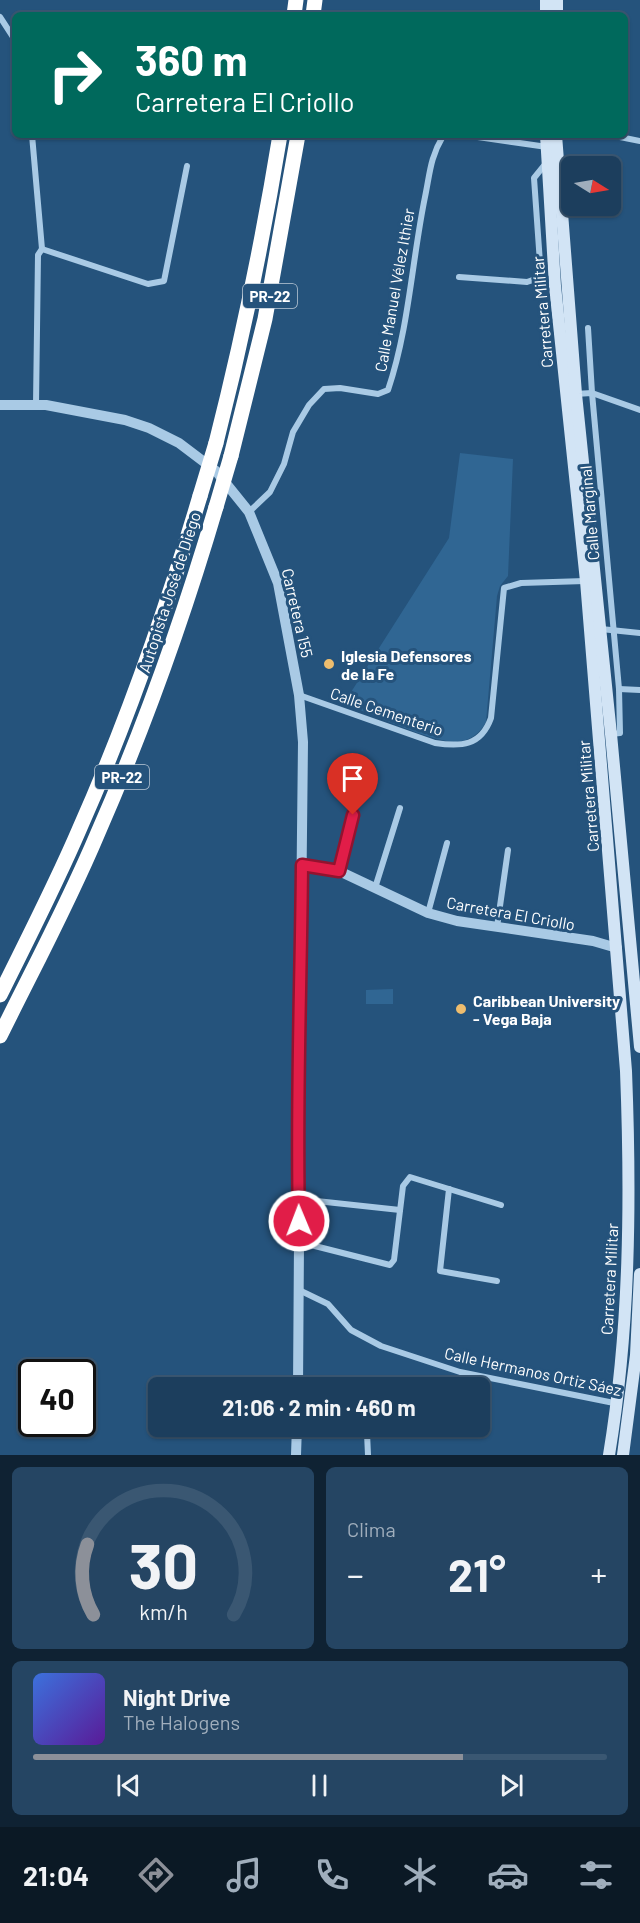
<!DOCTYPE html>
<html lang="es">
<meta charset="utf-8">
<style>
:root{--surface:#1c3e5d;--page:#254563;--text:#f1f3f6;--muted:#a0aebc;--line:#3a5772;--accent:#8c9099}
body{margin:0;font-family:Barlow,sans-serif;background:var(--page);color:var(--text);height:100vh;display:flex;flex-direction:column;font-size:22px;white-space:nowrap}
*{box-sizing:border-box;margin:0}
p{font-size:20px;color:var(--muted)}
.icon{flex:none;width:33px;height:33px;fill:none;stroke:currentColor;stroke-width:2;stroke-linecap:round;stroke-linejoin:round}
.map{position:relative;height:1455px;overflow:hidden}
.details{display:flex;flex-direction:column;gap:12px;padding:12px;background:#0f2233;flex:1}
.details>*{flex:none}
.guide{position:absolute;left:12px;top:12px;width:616px;height:126px;border-radius:9px;box-shadow:0 2px 4px #0004,0 0 0 2px var(--line);background:#00695c;color:#fff;overflow:hidden}
.needle{width:39px;rotate:101deg}
.fabs{position:absolute;left:561px;top:156px;display:grid;gap:12px}
.fabs a{display:grid;place-items:center;width:60px;height:60px;border-radius:9px;background:var(--surface);box-shadow:0 2px 4px #0004,0 0 0 2px var(--line);font-size:30px}
.speed{position:absolute;left:18px;top:1359px;display:flex;gap:12px;font-size:30px;font-weight:700;text-align:center}
.speed>*{display:grid;place-content:center;width:78px;height:78px;border-radius:50%;background:var(--surface);box-shadow:0 2px 4px #0004,0 0 0 2px var(--line);line-height:1}
.speed .limit{border:3px solid #111;border-radius:9px;background:#fff;color:#111}
.pin{position:absolute;display:grid;place-items:center;width:51px;height:51px;color:#fff;margin:-62px -26px;border-radius:50% 50% 50% 0;rotate:-45deg;box-shadow:0 0 6px #0007}
.pin .icon{rotate:45deg}
.me{position:absolute;width:66px;margin:-33px;rotate:359deg;stroke-linejoin:round;filter:drop-shadow(0 0 4px #0008)}
.turn{display:flex;align-items:center;gap:21px;height:126px;padding:0 24px;font-size:27px}
.turn .icon{width:78px;height:78px;stroke-width:2.5}
.turn b{display:block;font-size:42px;line-height:51px}
.big{font-size:45px;font-weight:700;line-height:1.1}
.details .card{flex:1;display:flex;flex-direction:column;justify-content:center;gap:9px;min-width:0;padding:0 21px;border-radius:9px;background:var(--page)}
.details .dial{align-items:center;gap:0}
.dial svg{height:156px;overflow:visible;fill:none;stroke:var(--line);stroke-width:7;stroke-linecap:round;text-anchor:middle}
.dial text{fill:var(--text);stroke:none}
.song{display:flex;align-items:center;gap:18px}
.cover{width:72px;height:72px;border-radius:9px;background:linear-gradient(135deg,hsl(220 70% 55%),hsl(270 70% 35%))}
.played{height:6px;border-radius:3px;background:linear-gradient(90deg,var(--accent) 75%,var(--line) 75%)}
.keys{display:flex;justify-content:space-around;direction:ltr}
.heat{display:flex;justify-content:space-between;align-items:center;font-size:33px;direction:ltr}
.details .tiles{flex:1;display:grid;gap:12px;grid-template-columns:1fr 1fr}
.card:last-child{grid-column:span 2}
.trip{position:absolute;left:148px;top:1377px;width:342px;height:60px;border-radius:9px;background:var(--surface);box-shadow:0 2px 4px #0004,0 0 0 2px var(--line);font-weight:700;line-height:60px;text-align:center}
.dock{display:flex;height:96px;justify-content:space-around;align-items:center;background:#0b1925;color:var(--muted)}
.dock .icon{width:42px;height:42px}
.dock .current{color:var(--accent)}
.dock b{font-size:27px;color:var(--text)}
.map>svg:first-child{display:block}
.green{fill:#306693}
.lines{fill:none;stroke-linecap:round;stroke-linejoin:round}
.minor{stroke:#a9cae5;stroke-width:6}
.tertiary{stroke:#a9cae5;stroke-width:10}
.secondary{stroke:#d2e4f5;stroke-width:12}
.motorway{stroke:#fff;stroke-width:15}
.motorway-bridge{stroke:#fff;stroke-width:15}
.route-casing{stroke:#92132f;stroke-width:15}
.route{stroke:#e11d48;stroke-width:10}
.poi-dot{fill:#eebd6e;stroke:#25537c;stroke-width:2}
.labels{text-anchor:middle;dominant-baseline:central;stroke-width:6;stroke-linejoin:round;paint-order:stroke}
.shield{fill:#25537c;stroke:#becbd8;stroke-width:1.5}
.shield-label{font-size:15px;font-weight:bold;fill:#fff}
.street-label{font-size:16px;fill:#fff;stroke:#25537c}
.poi-label{font-size:16px;font-weight:bold;fill:#fff;stroke:#25537c;text-anchor:start}
</style>
<div class="map">
<svg width="640" height="1455" viewBox="0 0 640 1455">
<rect width="100%" height="100%" fill="#25537c"/>
<!-- green -->
<g class="green">
<path d="M460,453L513,459L508,576L500,586L497,596L486,722C480,733 470,741 456,742C435,743 371,714 348,705L346,700L449,538Z"/>
<polygon points="393,989 393,1004 366,1004 366,990"/>
</g>
<g class="lines">
<!-- minor -->
<g class="minor">
<polyline points="0,17 13,37 15,44"/>
<polyline points="32,135 42,249"/>
<polyline points="464,135 547,147"/>
<polyline points="610,135 640,141"/>
<polyline points="42,249 148,284 164,281 187,166"/>
<polyline points="459,277 527,282 541,277"/>
<polyline points="541,277 534,178 547,162"/>
<polyline points="588,328 592,393 619,689 620,733 611,734"/>
<polyline points="575,394 592,393 640,410"/>
<polyline points="36,404 38,255 42,249"/>
<path d="M249,512L270,492L284,464L293,432L309,405L324,389L340,388L378,394L388,390C409,328 412,260 425,197C430,173 430,158 443,136L451,135"/>
<polyline points="601,629 640,633"/>
<polyline points="619,689 640,690"/>
<path d="M299,695L435,743C461,747 481,746 491,718L504,588L521,583L585,581"/>
<polyline points="339,871 358,796"/>
<polyline points="375,888 400,808"/>
<polyline points="428,913 447,843"/>
<polyline points="497,927 508,850"/>
<polyline points="449,1189 440,1271 497,1281"/>
<polyline points="298,1199 400,1210"/>
<polyline points="299,1242 390,1265 394,1260 403,1186 410,1177 501,1205"/>
<polyline points="299,1290 328,1304 351,1330 381,1346 460,1372 619,1404"/>
<polyline points="338,1426 367,1433 368,1455"/>
</g>
<!-- tertiary -->
<g class="tertiary">
<polyline points="0,405 46,405 125,420 149,428 179,443 216,471 249,512 278,583 299,695 303,742 300,1012 297,1131 299,1242 298,1388"/>
<polyline points="302,865 339,871 428,913 457,921 593,941 617,948"/>
<polyline points="296,1455 297,1426"/>
</g>
<!-- secondary -->
<g class="secondary">
<polyline points="546,15 546,0"/>
<polyline points="557,15 557,0"/>
<path d="M546,135L555,286L586,581L626,1071C631,1199 630,1328 609,1455"/>
<polyline points="556,135 576,394 611,734 640,1047"/>
<polyline points="623,1455 636,1355 640,1274"/>
</g>
<!-- motorway -->
<g class="motorway">
<polyline points="294,15 296,0"/>
<polyline points="313,15 315,0"/>
<path d="M216,443C242,341 263,239 280,135"/>
<polyline points="231,456 265,319 298,135"/>
<path d="M0,995C27,940 55,886 79,830C127,722 166,610 200,496"/>
<path d="M0,1036C33,969 68,904 97,835C144,728 183,619 216,507"/>
</g>
<!-- motorway-bridge -->
<g class="motorway-bridge">
<polyline points="200,496 216,443"/>
<polyline points="216,507 231,456"/>
</g>
</g>
<g class="lines">
<defs>
<path id="route" d="M299,1221C296,1102 301,984 302,865L339,871L353,815"/>
</defs>
<!-- route casing -->
<use href="#route" class="route-casing"/>
<!-- route -->
<use href="#route" class="route"/>
</g>
<!-- markers -->
<g class="poi-dot">
<circle cx="329" cy="664" r="6"/>
<circle cx="461" cy="1009" r="6"/>
</g>
<g class="labels">
<!-- shield labels -->
<g class="shield">
<rect x="243" y="284" width="54" height="24" rx="4.5"/>
<rect x="95" y="765" width="54" height="24" rx="4.5"/>
</g>
<g class="shield-label">
<text x="270" y="296">PR-22</text>
<text x="122" y="777">PR-22</text>
</g>
<!-- street labels -->
<g class="street-label">
<text transform="translate(394 290) rotate(-80)">Calle Manuel Vélez Ithier</text>
<text transform="translate(542 312) rotate(-95)">Carretera Militar</text>
<text transform="translate(589 513) rotate(-95)">Calle Marginal</text>
<text transform="translate(169 592) rotate(-72)">Autopista José de Diego</text>
<text transform="translate(298 613) rotate(77)">Carretera 155</text>
<text transform="translate(387 711) rotate(19)">Calle Cementerio</text>
<text transform="translate(588 796) rotate(-95)">Carretera Militar</text>
<text transform="translate(511 913) rotate(10)">Carretera El Criollo</text>
<text transform="translate(609 1279) rotate(-87)">Carretera Militar</text>
<text transform="translate(533 1371) rotate(12)">Calle Hermanos Ortiz Sáez</text>
</g>
<!-- poi labels -->
<g class="poi-label">
<text x="341" y="655">Iglesia Defensores<tspan x="341" dy="18">de la Fe</tspan></text>
<text x="473" y="1000">Caribbean University<tspan x="473" dy="18">- Vega Baja</tspan></text>
</g>
</g>
</svg>
<div class="fabs">
<a><svg class="needle" viewBox="-14 -14 28 28"><path d="M0-13l5 13h-10z" fill="#e53935"/><path d="M0 13l5-13h-10z" fill="#a0aebc"/></svg></a>
</div>
<div class="speed"><div class="limit">40</div></div>
<div class="pin" style="left:353px;top:815px;background:#d93025"><svg class="icon" aria-label="arrive" viewBox="0 0 24 24"><path d="M6 21V4h12l-3 4 3 4H6"/></svg></div>
<svg class="me" style="left:299px;top:1221px" viewBox="-20 -20 40 40"><circle r="17" fill="#e11d48" stroke="#fff" stroke-width="3"/><path d="M0-11L8 9 0 5-8 9z" fill="#fff"/></svg>
<div class="trip">21:06 · 2 min · 460 m</div>
<div class="guide">
<div class="turn"><svg class="icon" aria-label="right" viewBox="0 0 24 24"><path d="M7 20v-9h11M14 6l5 5-5 5"/></svg><div><b>360 m</b>Carretera El Criollo</div></div>
</div>
</div>
<section class="details">
<div class="tiles">
<div class="card dial"><svg viewBox="0 0 100 80">
<path d="M14 69A42 42 0 1 1 86 69"/>
<path d="M14 69A42 42 0 0 1 11 33" stroke="#8c9099"/>
<text x="50" y="56" font-size="32" font-weight="700">30</text>
<text x="50" y="72" font-size="11">km/h</text>
</svg></div>
<div class="card"><p>Clima</p>
<div class="heat"><a>−</a><b class="big">21°</b><a>+</a></div>
</div>
<div class="card">
<div class="song"><i class="cover"></i><div><b>Night Drive</b><p>The Halogens</p></div></div>
<div class="played"></div>
<div class="keys"><svg class="icon" aria-label="previous" viewBox="0 0 24 24"><path d="M18 5L8 12l10 7zM5 5v14"/></svg><svg class="icon" aria-label="pause" viewBox="0 0 24 24"><path d="M8 5v14M16 5v14"/></svg><svg class="icon" aria-label="next" viewBox="0 0 24 24"><path d="M6 5l10 7-10 7zM19 5v14"/></svg></div>
</div>
</div>
</section>
<nav class="dock">
<b>21:04</b>
<svg class="icon current" aria-label="directions" viewBox="0 0 24 24"><path d="M12 3l9 9-9 9-9-9zM9 14v-3h6M13 9l2 2-2 2"/></svg>
<svg class="icon" aria-label="music" viewBox="0 0 24 24"><path d="M9 18V5l10-2v13"/><circle cx="6" cy="18" r="3"/><circle cx="16" cy="16" r="3"/></svg>
<svg class="icon" aria-label="phone" viewBox="0 0 24 24"><path d="M5 4h4l2 5-3 2q2 4 5 5l2-3 5 2v4C11 20 4 13 5 4z"/></svg>
<svg class="icon" aria-label="climate" viewBox="0 0 24 24"><path d="M12 3v18M4 7l16 10M4 17L20 7"/></svg>
<svg class="icon" aria-label="car" viewBox="0 0 24 24"><path d="M5 17H2v-5l4-1 3-4h7l3 4 3 1v5h-3M9 17h6M6 11h13"/><circle cx="7" cy="17" r="2"/><circle cx="17" cy="17" r="2"/></svg>
<svg class="icon" aria-label="filters" viewBox="0 0 24 24"><path d="M4 7h16M4 17h16"/><circle cx="9" cy="7" r="2"/><circle cx="15" cy="17" r="2"/></svg>
</nav>
